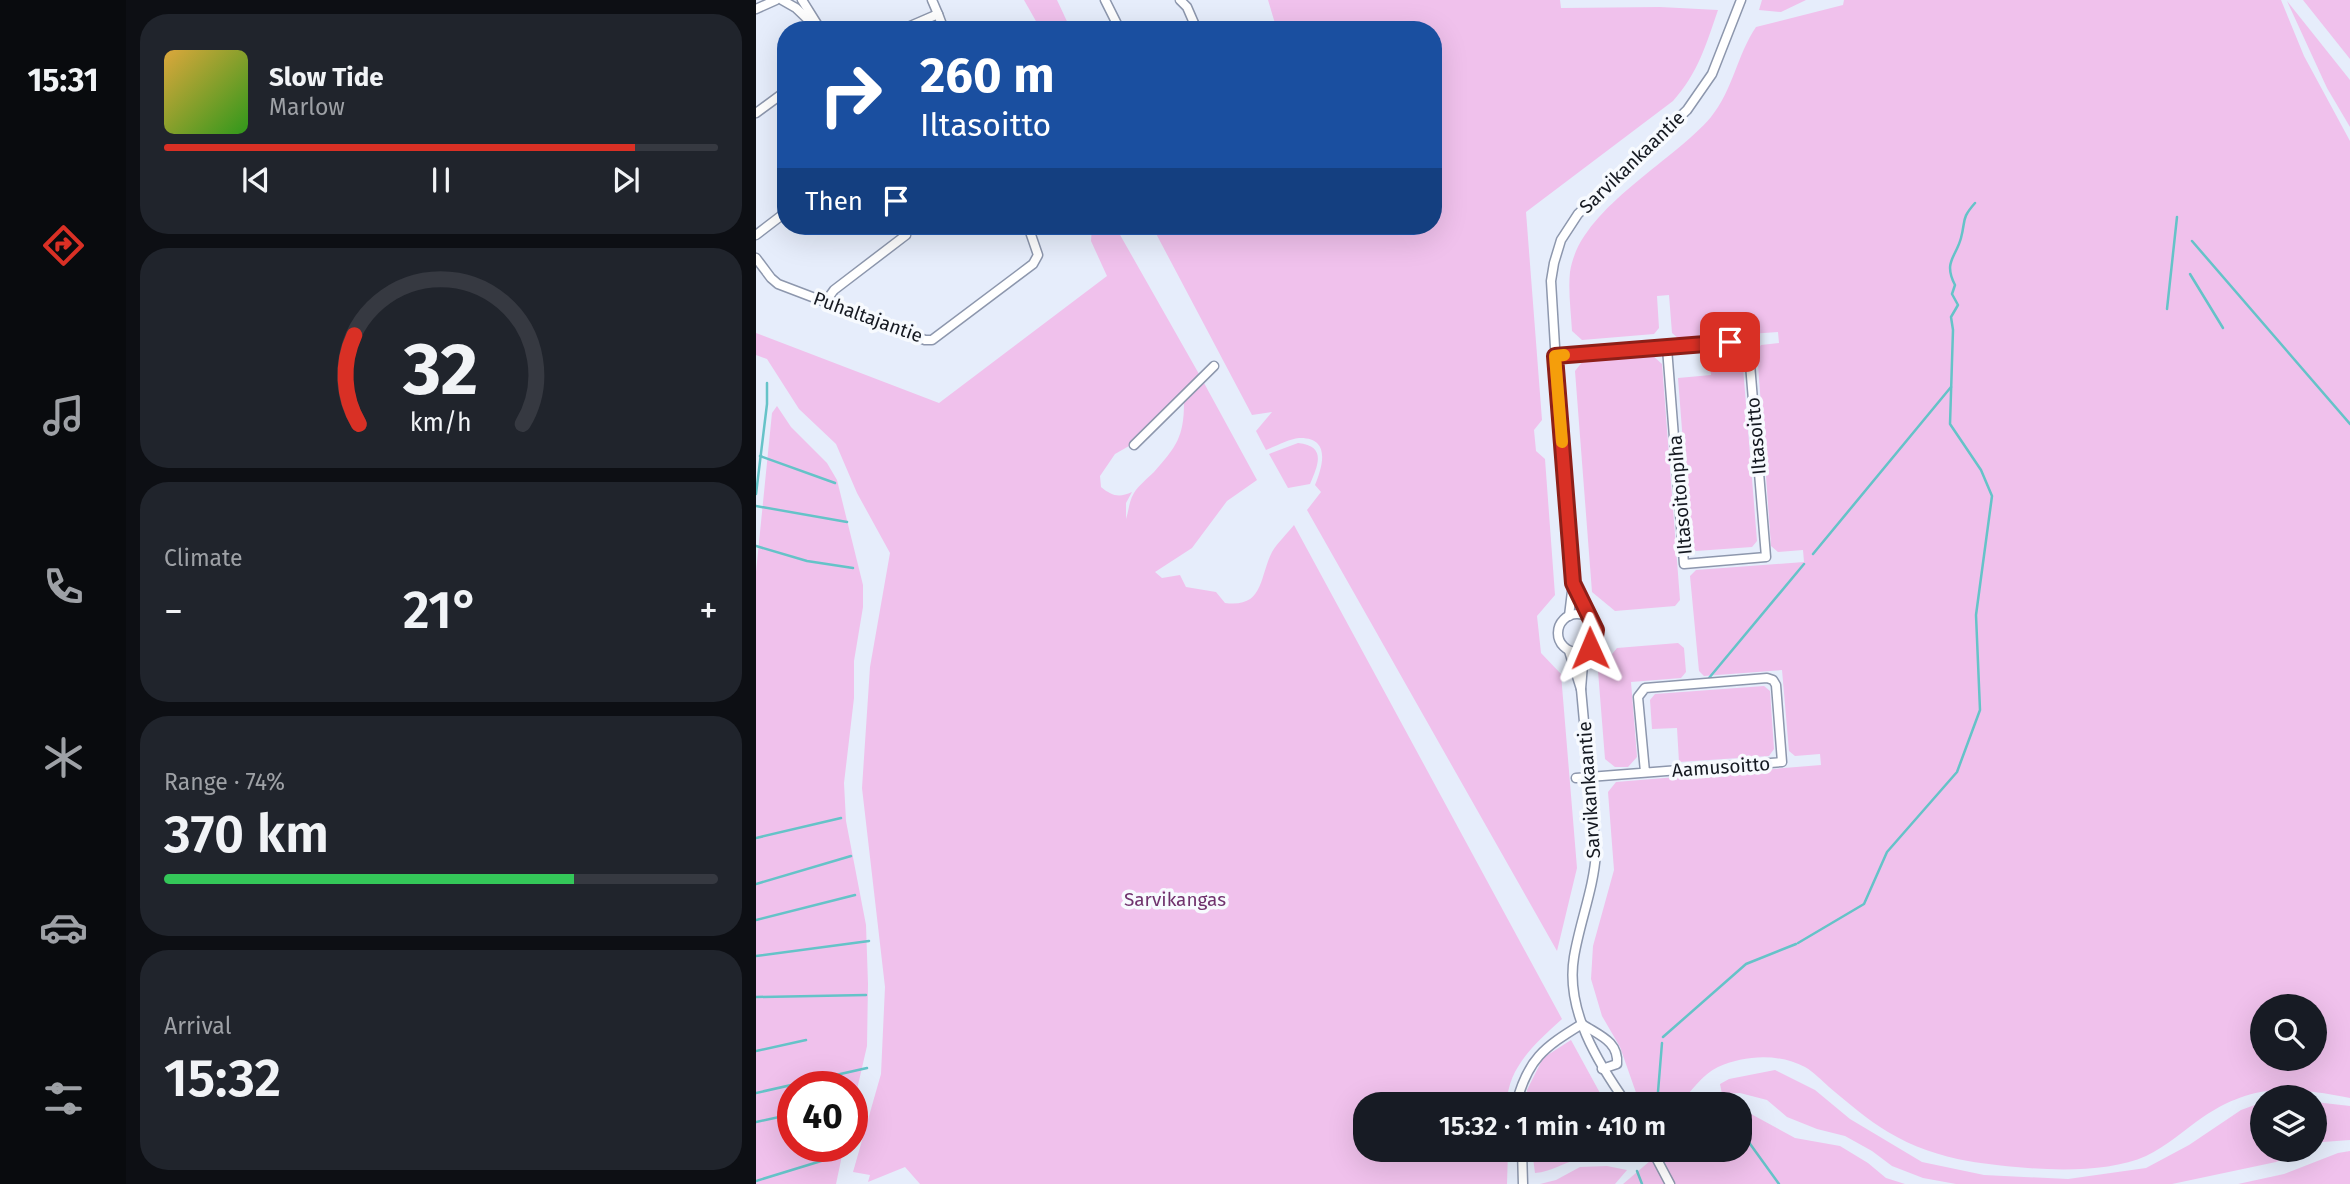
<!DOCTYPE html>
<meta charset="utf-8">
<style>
:root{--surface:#171b24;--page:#20242c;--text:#f1f3f6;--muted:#9ea1a6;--line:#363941;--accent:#d93025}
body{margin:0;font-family:"Fira Sans",sans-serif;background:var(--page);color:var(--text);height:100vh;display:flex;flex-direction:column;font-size:26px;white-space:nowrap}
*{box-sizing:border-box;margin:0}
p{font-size:23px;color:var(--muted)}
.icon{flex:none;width:38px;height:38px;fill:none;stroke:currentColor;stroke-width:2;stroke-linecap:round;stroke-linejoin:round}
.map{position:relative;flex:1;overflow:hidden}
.details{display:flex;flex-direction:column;gap:14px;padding:14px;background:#0d0f14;width:630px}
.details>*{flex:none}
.hud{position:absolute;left:21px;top:21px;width:665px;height:214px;border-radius:28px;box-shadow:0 7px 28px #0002;background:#1a4fa0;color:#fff;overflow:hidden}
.buttons{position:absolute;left:1494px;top:994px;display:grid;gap:14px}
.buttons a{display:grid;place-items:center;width:77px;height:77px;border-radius:50%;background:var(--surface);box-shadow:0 7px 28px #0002;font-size:35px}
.speed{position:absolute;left:21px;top:1071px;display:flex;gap:14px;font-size:35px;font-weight:700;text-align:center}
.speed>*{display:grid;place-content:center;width:91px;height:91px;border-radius:50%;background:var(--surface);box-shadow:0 7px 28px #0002;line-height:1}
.speed .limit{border:10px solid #d22;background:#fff;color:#111}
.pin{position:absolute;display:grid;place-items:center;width:60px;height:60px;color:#fff;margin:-30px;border-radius:14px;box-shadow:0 4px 10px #0006}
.me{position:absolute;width:77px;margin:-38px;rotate:359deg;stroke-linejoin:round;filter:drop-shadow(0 0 5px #0008)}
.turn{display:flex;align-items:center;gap:24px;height:147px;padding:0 28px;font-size:32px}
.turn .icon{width:91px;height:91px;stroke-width:2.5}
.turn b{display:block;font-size:49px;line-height:60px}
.then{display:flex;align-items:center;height:66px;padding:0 28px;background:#0003;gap:14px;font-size:26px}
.big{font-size:52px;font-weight:600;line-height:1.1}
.details .tile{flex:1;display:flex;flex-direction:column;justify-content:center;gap:10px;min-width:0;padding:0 24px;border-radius:28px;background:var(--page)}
.details .dial{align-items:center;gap:0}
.dial svg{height:182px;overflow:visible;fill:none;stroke:var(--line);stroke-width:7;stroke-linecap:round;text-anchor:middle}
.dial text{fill:var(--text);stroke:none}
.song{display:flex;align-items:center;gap:21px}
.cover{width:84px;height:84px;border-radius:10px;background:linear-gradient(135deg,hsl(40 70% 55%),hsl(110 70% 35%))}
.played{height:7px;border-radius:4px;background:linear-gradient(90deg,var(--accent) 85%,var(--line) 85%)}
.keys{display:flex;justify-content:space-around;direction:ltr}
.heat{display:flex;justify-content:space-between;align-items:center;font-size:38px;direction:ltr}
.charge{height:10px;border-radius:5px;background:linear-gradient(90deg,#34c759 74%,var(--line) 0)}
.trip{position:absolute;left:597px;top:1092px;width:399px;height:70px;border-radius:28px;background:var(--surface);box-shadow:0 7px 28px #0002;font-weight:600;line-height:70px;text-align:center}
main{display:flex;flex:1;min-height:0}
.menu{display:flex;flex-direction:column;width:126px;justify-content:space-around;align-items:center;background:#090b0e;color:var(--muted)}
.menu .icon{width:49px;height:49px}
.menu .on{color:var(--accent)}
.menu b{font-size:32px;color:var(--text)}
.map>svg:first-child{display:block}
.green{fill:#f0c1ec;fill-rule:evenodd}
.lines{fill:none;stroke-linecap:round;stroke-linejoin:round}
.stream{stroke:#65c3c8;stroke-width:2.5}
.minor-casing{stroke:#8d97ad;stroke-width:11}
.minor{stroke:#fff;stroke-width:8}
.route-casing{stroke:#8d1f18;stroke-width:18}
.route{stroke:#d93025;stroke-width:12}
.slow{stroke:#f59e0b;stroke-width:12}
.labels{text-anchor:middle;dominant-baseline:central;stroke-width:7;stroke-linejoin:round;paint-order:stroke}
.street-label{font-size:19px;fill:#151921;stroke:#f7fafe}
.park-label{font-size:19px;fill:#70326d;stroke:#f7fafe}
</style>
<main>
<nav class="menu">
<b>15:31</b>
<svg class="icon on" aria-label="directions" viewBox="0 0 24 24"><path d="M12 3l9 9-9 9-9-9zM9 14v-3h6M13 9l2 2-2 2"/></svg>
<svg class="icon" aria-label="music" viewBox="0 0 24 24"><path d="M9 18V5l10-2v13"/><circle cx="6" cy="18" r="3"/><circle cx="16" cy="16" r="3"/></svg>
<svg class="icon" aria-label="phone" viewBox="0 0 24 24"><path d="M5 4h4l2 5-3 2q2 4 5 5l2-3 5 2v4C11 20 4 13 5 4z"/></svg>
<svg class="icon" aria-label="climate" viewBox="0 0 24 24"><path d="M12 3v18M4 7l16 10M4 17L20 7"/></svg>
<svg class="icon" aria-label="car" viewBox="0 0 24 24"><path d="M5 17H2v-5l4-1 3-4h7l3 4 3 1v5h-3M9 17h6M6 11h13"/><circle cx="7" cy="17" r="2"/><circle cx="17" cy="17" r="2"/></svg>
<svg class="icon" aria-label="filters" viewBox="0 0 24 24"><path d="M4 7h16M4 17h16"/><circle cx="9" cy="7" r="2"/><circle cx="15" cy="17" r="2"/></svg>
</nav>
<section class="details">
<div class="tile">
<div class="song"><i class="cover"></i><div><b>Slow Tide</b><p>Marlow</p></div></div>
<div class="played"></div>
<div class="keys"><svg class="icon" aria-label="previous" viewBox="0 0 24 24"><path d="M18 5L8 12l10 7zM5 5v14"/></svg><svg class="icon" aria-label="pause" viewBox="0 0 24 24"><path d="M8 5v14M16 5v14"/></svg><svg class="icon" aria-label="next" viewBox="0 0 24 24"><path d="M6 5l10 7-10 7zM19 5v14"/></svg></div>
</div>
<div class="tile dial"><svg viewBox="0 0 100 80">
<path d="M14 69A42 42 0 1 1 86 69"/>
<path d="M14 69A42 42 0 0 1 12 30" stroke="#d93025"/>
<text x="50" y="56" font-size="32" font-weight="700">32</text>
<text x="50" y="72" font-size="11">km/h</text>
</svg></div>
<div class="tile"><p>Climate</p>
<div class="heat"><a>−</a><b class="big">21°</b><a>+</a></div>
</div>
<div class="tile"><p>Range · 74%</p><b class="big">370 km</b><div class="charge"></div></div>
<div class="tile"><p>Arrival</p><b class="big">15:32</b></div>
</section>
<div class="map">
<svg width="1594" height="1184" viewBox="0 0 1594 1184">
<rect width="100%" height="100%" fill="#e6edfb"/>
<!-- green -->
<g class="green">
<polygon points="268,0 301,0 315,30 285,30"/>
<path d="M512,0H804L805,8L904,7L962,10C950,45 942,73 917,101L770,212L786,420L778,430L780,451L789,459L799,595L781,616L785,653L805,674L821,868L801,951L551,510L565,492L559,485C567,466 575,437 543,438C533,439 520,446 510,450L500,431L516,412L496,415L396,226H677V30H521Z"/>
<polygon points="1006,0 1050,0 1025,12 1003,10"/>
<path d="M1088,0H1525L1548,56L1594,141V1098C1535,1087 1500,1082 1447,1117C1428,1130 1411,1146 1390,1156C1344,1177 1261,1169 1212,1161C1184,1156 1157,1147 1132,1132C1112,1120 1092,1103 1073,1087C1066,1081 1058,1072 1049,1067C1022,1053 989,1055 962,1067C946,1075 935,1091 924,1104H884L864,1047L846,1016L835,979L837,946L858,870L852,792L860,782L1065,765L1064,754L1039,756L1033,751L1026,670L948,676L943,671L934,576L940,570L1048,562L1047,550L1022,552L1015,546L1001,350L1005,345L1023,343L1022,332L923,339L916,333L913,295L901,296L903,328L898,334L826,340L816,331C815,312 812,291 814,272C823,209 916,163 955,117C977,90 981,55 1000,27L1087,5ZM1507,1006H1559V1059H1507Z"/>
<polygon points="1548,0 1594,0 1594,59 1547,0"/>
<polygon points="1531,1 1594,80 1594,127 1571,88"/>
<path d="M336,226H359L443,374L373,446L359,454L344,476L345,487C356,496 363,498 376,492L370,503V519C373,510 373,501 378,493C383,485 391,479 398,472C420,447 428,437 428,403L448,383L501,480L471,501L436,548L399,572L406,578L424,575L430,587L460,592L469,603C508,608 503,578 516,552C522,542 531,534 538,525L806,1019C781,1042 751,1067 751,1104H609V1150H752L751,1184H164L149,1167L112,1182L114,1175L97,1172L125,1074L129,987L106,788L114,667L134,553L101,493L80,444L43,409L11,359L0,355V333L183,403L351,276L335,241Z"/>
<polygon points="979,349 986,355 1001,541 996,547 940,551 935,546 922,378 955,375 953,351"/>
<polygon points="896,355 906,364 924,600 919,606 859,611 836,592 819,371 827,361"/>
<polygon points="21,406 35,427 71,463 81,480 107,585 107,607 98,661 98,698 88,783 90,821 110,925 112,984 111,1046 96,1111 96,1087 37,1087 37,1146 88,1146 80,1184 0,1184 0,572 16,413"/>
<path d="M542,443C571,446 562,465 554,484L532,488L513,454Z"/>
<polygon points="922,643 928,648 930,672 925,678 875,682 881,757 872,767 859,767 849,759 842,671 861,648"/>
<polygon points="1008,686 1014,691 1018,749 1013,756 923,762 921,728 896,729 894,700 899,694"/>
<polygon points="815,1040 850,1104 772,1104 771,1090 787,1058"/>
<polygon points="1019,1070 1059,1090 1094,1119 1166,1162 1228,1175 1312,1179 1390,1168 1433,1145 1485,1110 1507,1102 1507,1150 1549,1150 1520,1162 1416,1184 1200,1184 1167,1178 1136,1166 1116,1151 1089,1136 1061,1129 1031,1117 1011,1100 984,1093 966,1094 964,1084 973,1079"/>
<polygon points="1559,1102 1594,1106 1594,1140 1567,1142 1559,1145"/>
<polygon points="984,1108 1039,1138 1084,1146 1112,1163 1130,1178 1149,1184 867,1184 894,1161 908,1158 920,1150 984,1150"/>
<path d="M776,1150H878L891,1157C874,1165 842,1158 822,1160C807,1162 796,1172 779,1173Z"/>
<polygon points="1594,1151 1594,1184 1482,1184 1528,1174 1582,1153"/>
<polygon points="851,1166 871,1170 859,1184 784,1184 800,1180 824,1167"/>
</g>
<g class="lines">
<!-- stream -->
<g class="stream">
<polyline points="1436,241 1594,424"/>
<polyline points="1434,274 1467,328"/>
<polyline points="1411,309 1421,217"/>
<polyline points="4,456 79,483"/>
<polyline points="0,494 11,404 11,383"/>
<polyline points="0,506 91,522"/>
<polyline points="0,546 51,561 97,568"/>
<polyline points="1057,554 1195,387"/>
<polyline points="953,678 1048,564"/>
<polyline points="0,838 85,818"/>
<polyline points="0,884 95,856"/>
<polyline points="0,920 99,895"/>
<path d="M1042,943L1108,904L1131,852L1201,772L1224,710L1220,615L1236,496L1225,470L1194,424L1197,330L1195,317L1202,305L1196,294L1199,285C1187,262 1200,257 1205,238C1210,219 1205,219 1219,203"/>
<polyline points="0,956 113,941"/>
<polyline points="0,997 110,995"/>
<polyline points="907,1037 990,964 1040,944"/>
<polyline points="0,1051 50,1040"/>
<polyline points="0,1093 111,1068"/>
<polyline points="901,1104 906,1043"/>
<polyline points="0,1122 37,1114"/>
<polyline points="984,1130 1023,1184"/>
<polyline points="875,1150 874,1152 876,1159"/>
<polyline points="881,1171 886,1184"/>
<polyline points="0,1181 88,1154"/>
</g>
<defs>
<g id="minor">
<polyline points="26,0 40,8 63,30"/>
<polyline points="46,0 61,24"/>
<polyline points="176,0 182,14"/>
<polyline points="349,0 364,30"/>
<polyline points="424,0 431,7 441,30"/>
<polyline points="0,9 20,0"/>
<polyline points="145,30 182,14 188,30"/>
<polyline points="0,113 30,91"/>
<polyline points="0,235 30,212"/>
<polyline points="0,258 15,278 22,284 169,340 176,340 277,264 282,255 272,226"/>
<polyline points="70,301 78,290 150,235"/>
<polyline points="799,356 992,340 1010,557 928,564 911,348"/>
<polyline points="378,445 458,366"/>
<polyline points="817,583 799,347 795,281 798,263 805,240 822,214 931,110 956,74 985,0"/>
<circle cx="821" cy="633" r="19"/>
<polyline points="813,616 817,583 834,618"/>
<polyline points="813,651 825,689 828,652"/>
<path d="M825,689L840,852C838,888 824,921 818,957C809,1010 842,1063 871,1104"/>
<polyline points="820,778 1026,762 1020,685 1017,680 1011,678 889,688 882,697 889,772"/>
<path d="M826,1024C842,1035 863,1041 861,1064L846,1069"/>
<path d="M760,1104C772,1059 787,1048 826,1024"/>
<polyline points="766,1150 767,1184"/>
<polyline points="896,1150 914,1184"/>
</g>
</defs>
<!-- minor casing -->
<use href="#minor" class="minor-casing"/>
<!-- minor -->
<use href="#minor" class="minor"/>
</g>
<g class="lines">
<defs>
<polyline id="route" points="834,648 838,643 840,630 817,583 799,356 974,342"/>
</defs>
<!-- route casing -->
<use href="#route" class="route-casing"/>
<!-- route -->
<use href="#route" class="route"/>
<!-- slow -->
<polyline class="slow" points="806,442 799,356 808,355"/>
</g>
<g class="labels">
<!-- street labels -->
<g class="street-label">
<text transform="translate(876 162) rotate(-44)">Sarvikankaantie</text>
<text transform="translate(112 317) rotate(20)">Puhaltajantie</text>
<text transform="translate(1000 436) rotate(-95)">Iltasoitto</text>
<text transform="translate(924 495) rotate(-95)">Iltasoitonpiha</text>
<text transform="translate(965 767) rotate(-4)">Aamusoitto</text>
<text transform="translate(833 790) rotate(-94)">Sarvikankaantie</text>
</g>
<!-- park labels -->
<g class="park-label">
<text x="419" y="899">Sarvikangas</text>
</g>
</g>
</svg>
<div class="buttons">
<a><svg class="icon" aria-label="search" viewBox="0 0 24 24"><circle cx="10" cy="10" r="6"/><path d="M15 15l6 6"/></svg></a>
<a><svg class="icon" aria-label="layers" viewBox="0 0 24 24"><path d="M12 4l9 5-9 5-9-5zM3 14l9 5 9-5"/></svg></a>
</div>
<div class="speed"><div class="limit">40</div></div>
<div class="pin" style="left:974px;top:342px;background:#d93025"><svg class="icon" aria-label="arrive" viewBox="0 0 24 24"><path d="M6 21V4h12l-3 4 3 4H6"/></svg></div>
<svg class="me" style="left:834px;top:648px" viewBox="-20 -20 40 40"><path d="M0-17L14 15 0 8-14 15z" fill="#d93025" stroke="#fff" stroke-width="4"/></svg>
<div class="trip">15:32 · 1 min · 410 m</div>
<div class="hud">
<div class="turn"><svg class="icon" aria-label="right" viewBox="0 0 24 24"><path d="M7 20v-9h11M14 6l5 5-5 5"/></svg><div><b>260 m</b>Iltasoitto</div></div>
<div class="then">Then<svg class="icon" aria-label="arrive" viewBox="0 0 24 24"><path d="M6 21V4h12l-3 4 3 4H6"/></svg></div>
</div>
</div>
</main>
